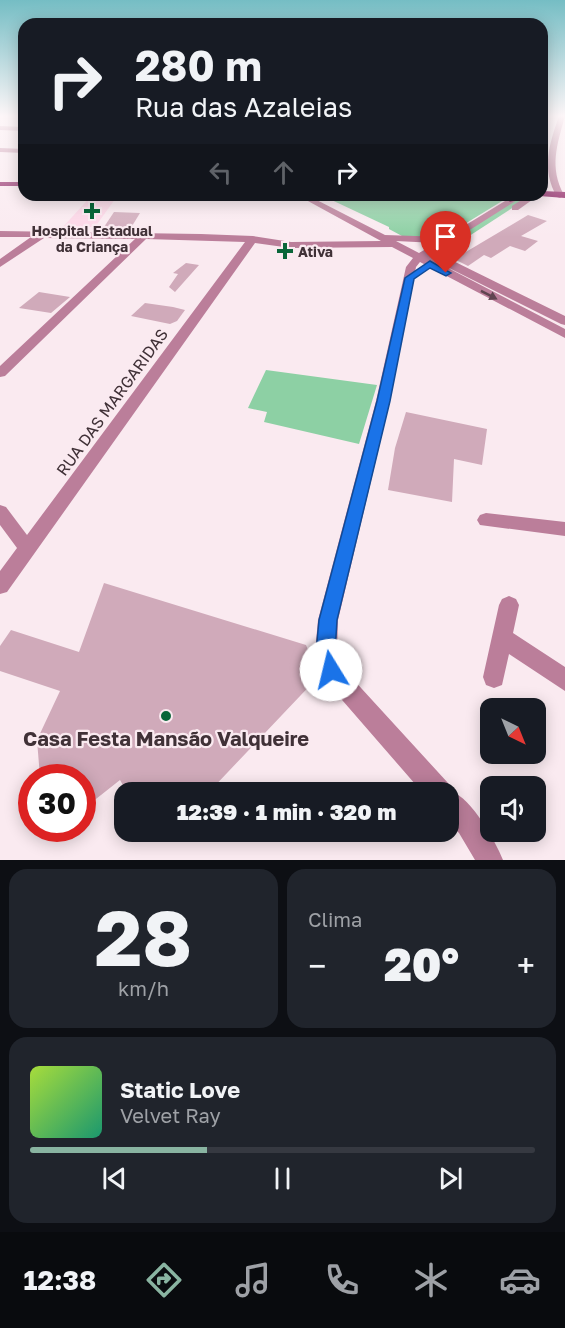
<!DOCTYPE html>
<html lang="pt">
<meta charset="utf-8">
<style>
:root{--surface:#171b24;--page:#20242c;--text:#f1f3f6;--muted:#9ea1a6;--line:#363941;--accent:#89b4a1}
body{margin:0;font-family:"Golos Text",sans-serif;background:var(--page);color:var(--text);height:100vh;display:flex;flex-direction:column;font-size:22px;white-space:nowrap}
*{box-sizing:border-box;margin:0}
p{font-size:20px;color:var(--muted)}
.icon{flex:none;width:33px;height:33px;fill:none;stroke:currentColor;stroke-width:2;stroke-linecap:round;stroke-linejoin:round}
.map{position:relative;height:860px;overflow:hidden}
.drawer{display:flex;flex-direction:column;gap:9px;padding:9px;background:#0d0f14;flex:1}
.drawer>*{flex:none}
.guide{position:absolute;left:18px;top:18px;width:530px;height:183px;border-radius:18px;box-shadow:0 3px 15px #0003;background:#171b24;color:var(--text);overflow:hidden}
.needle{width:39px;rotate:137deg}
.fabs{position:absolute;left:480px;top:698px;display:grid;gap:12px}
.fabs a{display:grid;place-items:center;width:66px;height:66px;border-radius:12px;background:var(--surface);box-shadow:0 3px 15px #0003;font-size:30px}
.speed{position:absolute;left:18px;top:764px;display:flex;gap:12px;font-size:30px;font-weight:700;text-align:center}
.speed>*{display:grid;place-content:center;width:78px;height:78px;border-radius:50%;background:var(--surface);box-shadow:0 3px 15px #0003;line-height:1}
.speed .limit{border:9px solid #d22;background:#fff;color:#111}
.pin{position:absolute;display:grid;place-items:center;width:51px;height:51px;color:#fff;margin:-62px -26px;border-radius:50% 50% 50% 0;rotate:-45deg;box-shadow:0 0 6px #0007}
.pin .icon{rotate:45deg}
.me{position:absolute;width:66px;margin:-33px;rotate:351deg;stroke-linejoin:round;filter:drop-shadow(0 0 4px #0008)}
.turn{display:flex;align-items:center;gap:21px;height:126px;padding:0 18px;font-size:27px}
.turn .icon{width:78px;height:78px;stroke-width:2.5}
.turn b{display:block;font-size:42px;line-height:51px}
.lanes{display:flex;align-items:center;height:57px;padding:0 18px;background:#0003;justify-content:center;gap:30px;direction:ltr}
.lanes .off{opacity:.35}
.big{font-size:45px;font-weight:800;line-height:1.1}
.drawer .tile{flex:1;display:flex;flex-direction:column;justify-content:center;gap:9px;min-width:0;padding:0 21px;border-radius:18px;background:var(--page)}
.drawer .dial{align-items:center;gap:0}
.dial b{font-size:78px;line-height:1}
.song{display:flex;align-items:center;gap:18px}
.cover{width:72px;height:72px;border-radius:9px;background:linear-gradient(135deg,hsl(80 70% 55%),hsl(160 70% 35%))}
.played{height:6px;border-radius:3px;background:linear-gradient(90deg,var(--accent) 35%,var(--line) 35%)}
.keys{display:flex;justify-content:space-around;direction:ltr}
.heat{display:flex;justify-content:space-between;align-items:center;font-size:33px;direction:ltr}
.drawer .tiles{flex:1;display:grid;gap:9px;grid-template-columns:1fr 1fr}
.tile:last-child{grid-column:span 2}
.trip{position:absolute;left:114px;top:782px;width:345px;height:60px;border-radius:18px;background:var(--surface);box-shadow:0 3px 15px #0003;font-weight:800;line-height:60px;text-align:center}
.tab-bar{display:flex;height:96px;justify-content:space-around;align-items:center;background:#090b0e;color:var(--muted)}
.tab-bar .icon{width:42px;height:42px}
.tab-bar .current{color:var(--accent)}
.tab-bar b{font-size:27px;color:var(--text)}
.map>svg:first-child{display:block}
.built{fill:#fcd5e6}
.green{fill:#8dd0a4}
.building{fill:#d0aaba}
.lines{fill:none;stroke-linecap:round;stroke-linejoin:round}
.minor{fill:#bb7e9a;fill-rule:evenodd}
.major{fill:#820f55;fill-rule:evenodd}
.oneway{fill:#5f4450}
.route{fill:#1a73e8;stroke:#114b97;stroke-width:1.5}
.poi-dot{fill:#096639;stroke:#faeaf0;stroke-width:2}
.labels{text-anchor:middle;dominant-baseline:central;stroke-width:4.5;stroke-linejoin:round;paint-order:stroke}
.far-poi-label{font-size:14px;font-weight:bold;fill:#403137;stroke:#faeaf0}
.street-label{font-size:16px;fill:#403137;stroke:#faeaf0}
.near-poi-label{font-size:20px;font-weight:bold;fill:#403137;stroke:#faeaf0}
</style>
<div class="map">
<svg width="565" height="860" viewBox="0 0 565 860">
<rect width="100%" height="100%" fill="#faeaf0"/>
<!-- built -->
<polygon class="built" points="92,195 118,195 95,227 63,227"/>
<!-- green -->
<g class="green">
<polygon points="321,195 507,198 442,238 402,236 389,229 389,227"/>
<polygon points="521,196 526,199 443,253 434,251"/>
<polygon points="266,370 377,385 359,444 264,422 267,412 248,408"/>
</g>
<!-- building -->
<g class="building">
<polygon points="114,212 140,213 129,231 102,230"/>
<polygon points="528,215 547,221 521,236 538,241 525,251 510,246 491,258 484,255 468,266 454,259"/>
<polygon points="186,263 199,265 175,292 169,287 178,274 173,273"/>
<polygon points="39,292 70,297 51,313 19,308"/>
<polygon points="145,303 173,307 185,310 177,321 170,324 131,316"/>
<polygon points="406,412 487,429 482,465 454,459 452,502 388,490 395,448"/>
<polygon points="104,583 306,645 319,676 209,792 127,792 120,780 82,810 82,777 40,777 37,740 60,691 0,671 0,646 11,630 79,652"/>
</g>
<g class="lines">
<!-- minor -->
<g class="minor">
<path d="M559,116H565C557,145 549,167 564,195L560,198L557,197C541,169 549,145 559,116Z"/>
<polygon points="0,126 24,127 24,131 0,130"/>
<polygon points="0,148 24,149 24,153 0,152"/>
<path d="M297,195H307L385,235L446,237L515,195H525L435,252L565,316V325L561,324L427,257L565,329V338L420,262L416,267L390,401L338,620L337,652L340,665L448,783L451,791C472,799 495,840 503,860H475L459,833L448,822V792H422L323,678L315,652L318,620L376,401L406,267L413,258L392,247L291,248L255,243L7,592L0,594V571L17,548L0,525V505L6,507L27,535L245,242L146,239L5,376L0,377V366L135,239L44,238L0,267V259L31,237H0V231L201,234L253,236L291,242L381,241ZM396,241L436,243L419,253Z"/>
<polygon points="529,195 539,195 518,210 512,210 512,206"/>
<polygon points="486,513 565,522 565,536 480,525 477,520 480,515"/>
<polygon points="509,596 516,599 519,605 513,633 565,667 565,691 509,654 502,685 494,688 486,685 483,677 499,605 502,599"/>
</g>
<!-- major -->
<g class="major">
<rect x="0" y="182" width="24" height="4"/>
<polygon points="542,191 565,192 565,198 539,196"/>
<polygon points="500,195 510,195 517,200 510,202"/>
</g>
</g>
<!-- one-way arrows -->
<defs><path id="oneway-solid" d="M-6-.8H1V-3.2L6.5 0L1 3.2V.8H-6Z" transform="scale(1.5)"/></defs>
<use class="oneway" href="#oneway-solid" transform="translate(489 295) rotate(27)"/>
<!-- sky -->
<linearGradient id="sky" x2="0" y2="1"><stop stop-color="#75bdc4"/><stop offset="0.49" stop-color="#fdf6f8"/><stop offset="1" stop-color="#fdf6f8" stop-opacity="0"/></linearGradient>
<rect width="565" height="237" fill="url(#sky)"/>
<!-- route -->
<polygon class="route" points="430,261 451,273 446,276 430,268 414,279 390,401 337,620 335,652 340,670 338,677 331,680 324,677 316,652 319,620 377,401 405,278"/>
<!-- markers -->
<g class="poi-dot">
<path d="M89 202h6v6h6v6h-6v6h-6v-6h-6v-6h6z"/>
<path d="M282 242h6v6h6v6h-6v6h-6v-6h-6v-6h6z"/>
<circle cx="166" cy="716" r="6"/>
</g>
<g class="labels">
<!-- far-poi labels -->
<g class="far-poi-label">
<text x="92" y="230">Hospital Estadual<tspan x="92" dy="16">da Criança</tspan></text>
<text x="298" y="251" text-anchor="start">Ativa</text>
</g>
<!-- street labels -->
<g class="street-label">
<text transform="translate(112 402) rotate(-54)">RUA DAS MARGARIDAS</text>
</g>
<!-- near-poi labels -->
<g class="near-poi-label">
<text x="166" y="738">Casa Festa Mansão Valqueire</text>
</g>
</g>
</svg>
<div class="fabs">
<a><svg class="needle" viewBox="-14 -14 28 28"><path d="M0-13l5 13h-10z" fill="#e53935"/><path d="M0 13l5-13h-10z" fill="#9ea1a6"/></svg></a>
<a><svg class="icon" aria-label="sound" viewBox="0 0 24 24"><path d="M4 9h4l5-4v14l-5-4H4zM17 9q2 3 0 6"/></svg></a>
</div>
<div class="speed"><div class="limit">30</div></div>
<div class="pin" style="left:446px;top:273px;background:#d93025"><svg class="icon" aria-label="arrive" viewBox="0 0 24 24"><path d="M6 21V4h12l-3 4 3 4H6"/></svg></div>
<svg class="me" style="left:331px;top:670px" viewBox="-20 -20 40 40"><circle r="19" fill="#fff"/><path d="M0-13L10 11 0 6-10 11z" fill="#1a73e8"/></svg>
<div class="trip">12:39 · 1 min · 320 m</div>
<div class="guide">
<div class="turn"><svg class="icon" aria-label="right" viewBox="0 0 24 24"><path d="M7 20v-9h11M14 6l5 5-5 5"/></svg><div><b>280 m</b>Rua das Azaleias</div></div>
<div class="lanes"><svg class="icon off" aria-label="left" viewBox="0 0 24 24"><path d="M17 20v-9H6M10 6l-5 5 5 5"/></svg><svg class="icon off" aria-label="ahead" viewBox="0 0 24 24"><path d="M12 20V5M6 11l6-6 6 6"/></svg><svg class="icon" aria-label="right" viewBox="0 0 24 24"><path d="M7 20v-9h11M14 6l5 5-5 5"/></svg></div>
</div>
</div>
<section class="drawer">
<div class="tiles">
<div class="tile dial"><b>28</b><p>km/h</p></div>
<div class="tile"><p>Clima</p>
<div class="heat"><a>−</a><b class="big">20°</b><a>+</a></div>
</div>
<div class="tile">
<div class="song"><i class="cover"></i><div><b>Static Love</b><p>Velvet Ray</p></div></div>
<div class="played"></div>
<div class="keys"><svg class="icon" aria-label="previous" viewBox="0 0 24 24"><path d="M18 5L8 12l10 7zM5 5v14"/></svg><svg class="icon" aria-label="pause" viewBox="0 0 24 24"><path d="M8 5v14M16 5v14"/></svg><svg class="icon" aria-label="next" viewBox="0 0 24 24"><path d="M6 5l10 7-10 7zM19 5v14"/></svg></div>
</div>
</div>
</section>
<nav class="tab-bar">
<b>12:38</b>
<svg class="icon current" aria-label="directions" viewBox="0 0 24 24"><path d="M12 3l9 9-9 9-9-9zM9 14v-3h6M13 9l2 2-2 2"/></svg>
<svg class="icon" aria-label="music" viewBox="0 0 24 24"><path d="M9 18V5l10-2v13"/><circle cx="6" cy="18" r="3"/><circle cx="16" cy="16" r="3"/></svg>
<svg class="icon" aria-label="phone" viewBox="0 0 24 24"><path d="M5 4h4l2 5-3 2q2 4 5 5l2-3 5 2v4C11 20 4 13 5 4z"/></svg>
<svg class="icon" aria-label="climate" viewBox="0 0 24 24"><path d="M12 3v18M4 7l16 10M4 17L20 7"/></svg>
<svg class="icon" aria-label="car" viewBox="0 0 24 24"><path d="M5 17H2v-5l4-1 3-4h7l3 4 3 1v5h-3M9 17h6M6 11h13"/><circle cx="7" cy="17" r="2"/><circle cx="17" cy="17" r="2"/></svg>
</nav>
